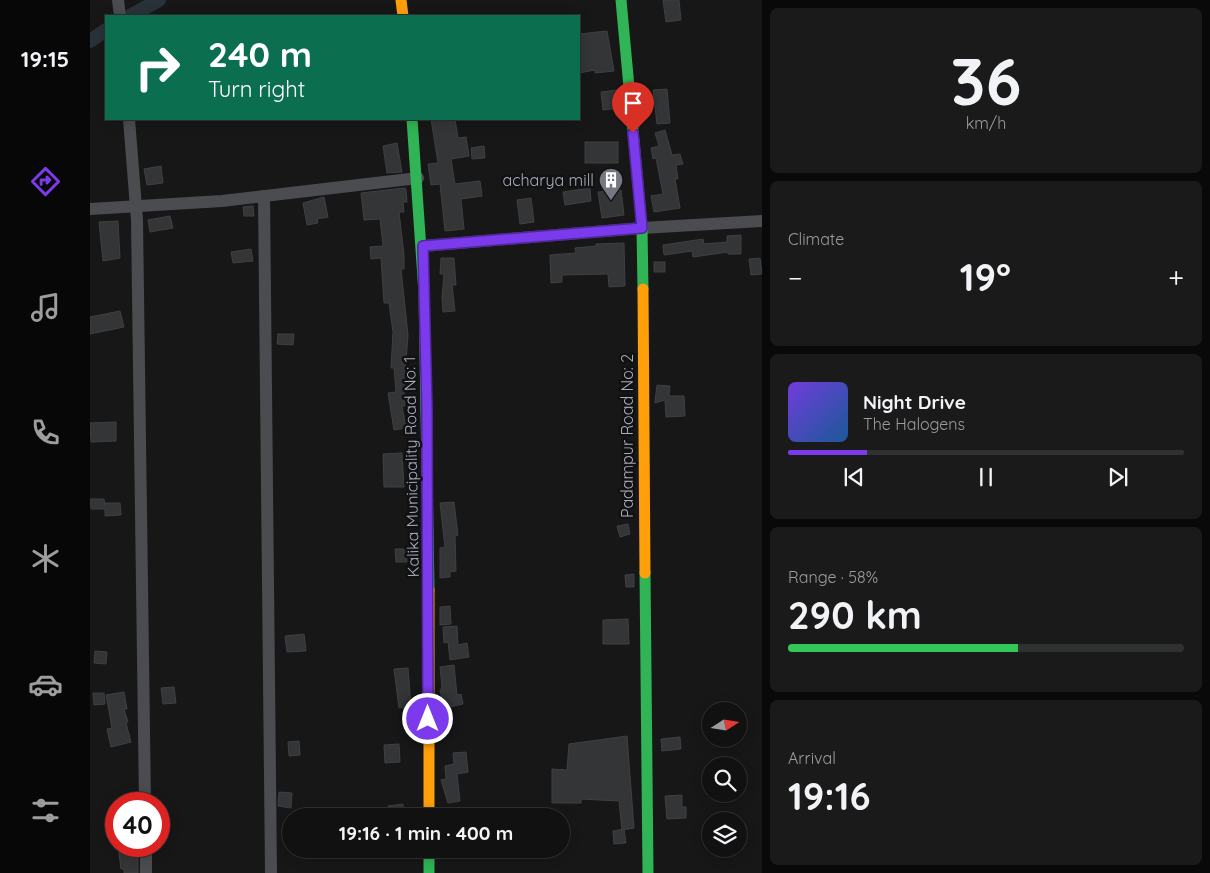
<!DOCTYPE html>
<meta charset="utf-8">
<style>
:root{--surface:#111;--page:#1a1a1a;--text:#f1f3f6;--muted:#9c9d9f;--line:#303131;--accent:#7c3aed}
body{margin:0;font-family:Quicksand,sans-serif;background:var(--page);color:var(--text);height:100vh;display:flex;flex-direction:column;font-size:19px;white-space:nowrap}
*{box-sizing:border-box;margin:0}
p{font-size:16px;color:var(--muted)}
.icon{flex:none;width:28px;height:28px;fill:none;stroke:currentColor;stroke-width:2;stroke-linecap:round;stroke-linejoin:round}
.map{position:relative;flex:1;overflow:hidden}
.details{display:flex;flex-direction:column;gap:8px;padding:8px;background:#090909;width:448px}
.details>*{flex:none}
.top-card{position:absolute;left:15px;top:15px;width:475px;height:105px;border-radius:0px;box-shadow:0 2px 12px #0003,0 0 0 1px var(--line);background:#0b6e4f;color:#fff;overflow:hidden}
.needle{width:32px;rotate:78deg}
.tools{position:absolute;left:612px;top:702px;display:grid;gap:10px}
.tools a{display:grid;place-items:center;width:45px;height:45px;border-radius:50%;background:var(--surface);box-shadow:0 2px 12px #0003,0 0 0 1px var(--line);font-size:25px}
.speed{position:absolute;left:15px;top:792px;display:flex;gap:10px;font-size:25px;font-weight:700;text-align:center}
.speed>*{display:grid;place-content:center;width:65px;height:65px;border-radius:50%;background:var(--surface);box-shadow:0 2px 12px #0003,0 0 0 1px var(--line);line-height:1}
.speed .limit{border:8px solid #d22;background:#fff;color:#111}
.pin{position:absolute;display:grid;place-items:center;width:42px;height:42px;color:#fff;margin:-51px -21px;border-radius:50% 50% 50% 0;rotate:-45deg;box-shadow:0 0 5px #0007}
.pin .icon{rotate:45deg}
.me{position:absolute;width:55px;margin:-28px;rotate:0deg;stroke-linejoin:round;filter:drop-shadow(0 0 4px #0008)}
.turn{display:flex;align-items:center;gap:18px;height:105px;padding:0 20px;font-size:22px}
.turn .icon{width:65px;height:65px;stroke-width:2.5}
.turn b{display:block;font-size:35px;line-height:42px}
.big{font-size:38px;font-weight:700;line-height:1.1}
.details .tile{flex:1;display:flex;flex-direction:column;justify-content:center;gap:8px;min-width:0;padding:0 18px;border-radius:8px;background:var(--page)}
.details .dial{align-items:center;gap:0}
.dial b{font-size:65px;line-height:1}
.song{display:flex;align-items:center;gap:15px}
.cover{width:60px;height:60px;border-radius:8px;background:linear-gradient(135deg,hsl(260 70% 55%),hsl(210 70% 35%))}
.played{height:5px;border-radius:2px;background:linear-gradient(90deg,var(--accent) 20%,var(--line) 20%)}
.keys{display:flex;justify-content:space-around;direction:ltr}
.heat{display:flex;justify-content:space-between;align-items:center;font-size:28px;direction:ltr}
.charge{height:8px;border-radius:4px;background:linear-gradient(90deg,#34c759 58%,var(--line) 0)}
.trip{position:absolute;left:192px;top:808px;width:288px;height:50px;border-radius:25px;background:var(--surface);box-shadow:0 2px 12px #0003,0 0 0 1px var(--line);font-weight:700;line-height:50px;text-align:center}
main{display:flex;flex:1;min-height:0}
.menu{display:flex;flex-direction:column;width:90px;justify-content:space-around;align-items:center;background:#070707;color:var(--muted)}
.menu .icon{width:35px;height:35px}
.menu .current{color:var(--accent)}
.menu b{font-size:22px;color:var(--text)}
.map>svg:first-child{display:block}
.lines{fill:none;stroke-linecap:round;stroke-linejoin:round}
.canal{stroke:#2a3239;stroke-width:14}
.building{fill:#343537;stroke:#3f4043}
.street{stroke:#4b4c50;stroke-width:12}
.fast{stroke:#30b455;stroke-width:11}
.slow{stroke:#ff9f0a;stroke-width:11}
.route-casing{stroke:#51269a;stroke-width:12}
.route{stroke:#7c3aed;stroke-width:9}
.labels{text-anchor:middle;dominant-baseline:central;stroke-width:5;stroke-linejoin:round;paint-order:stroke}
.poi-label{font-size:16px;fill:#a8adb8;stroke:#111113;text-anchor:end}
.street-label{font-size:16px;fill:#a8adb8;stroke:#111113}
</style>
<main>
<nav class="menu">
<b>19:15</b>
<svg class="icon current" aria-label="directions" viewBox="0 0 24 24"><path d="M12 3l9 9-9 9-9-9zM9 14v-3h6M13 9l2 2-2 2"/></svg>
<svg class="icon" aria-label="music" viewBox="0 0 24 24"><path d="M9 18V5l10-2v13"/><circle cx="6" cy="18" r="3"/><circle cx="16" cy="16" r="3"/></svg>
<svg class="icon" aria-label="phone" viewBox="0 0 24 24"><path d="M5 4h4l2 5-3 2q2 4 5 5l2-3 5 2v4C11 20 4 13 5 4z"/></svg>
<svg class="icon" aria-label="climate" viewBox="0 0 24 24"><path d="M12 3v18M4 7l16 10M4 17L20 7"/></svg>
<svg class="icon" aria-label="car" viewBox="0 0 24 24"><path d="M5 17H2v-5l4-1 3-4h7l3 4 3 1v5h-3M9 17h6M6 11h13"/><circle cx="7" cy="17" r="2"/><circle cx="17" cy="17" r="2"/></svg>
<svg class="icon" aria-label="filters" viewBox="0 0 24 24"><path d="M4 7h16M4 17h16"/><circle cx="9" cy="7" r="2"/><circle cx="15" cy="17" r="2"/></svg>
</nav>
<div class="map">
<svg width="673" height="873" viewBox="0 0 673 873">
<rect width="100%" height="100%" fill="#171717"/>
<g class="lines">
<!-- canal -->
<g class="canal">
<polyline points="40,16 69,0"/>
<polyline points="0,41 16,30"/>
</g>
</g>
<!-- building -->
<g class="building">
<polygon points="573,0 589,0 591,20 576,22"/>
<polygon points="517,31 524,71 505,73 505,70 489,73 489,34"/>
<polygon points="577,89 580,123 567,124 563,90"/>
<polygon points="528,90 530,108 513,110 511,92"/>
<polygon points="341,119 365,119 368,138 376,137 379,156 361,159 365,184 390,181 392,196 371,199 374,229 355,231 350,184 341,185 338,164 348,163"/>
<polygon points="575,130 582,155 590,154 593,164 586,165 588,179 585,179 590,208 564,212 561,196 573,194 566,158 563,159 561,148 569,146 565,133"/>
<rect x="495" y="142" width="33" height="21"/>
<polygon points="307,143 312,172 297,173 293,146"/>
<polygon points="394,146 395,158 382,159 381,148"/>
<polygon points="71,166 73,183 57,185 54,169"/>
<polygon points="314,188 316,189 317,202 313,202 314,212 309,212 314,255 314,269 311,269 318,335 315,375 320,374 321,388 314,388 315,406 312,406 316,428 304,430 298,393 306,392 304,368 301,368 303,332 299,303 294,303 291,258 281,259 280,247 293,246 290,219 274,220 271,193"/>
<polygon points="500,188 501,201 475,205 473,192"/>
<polygon points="531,190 534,215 512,218 508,192"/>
<polygon points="234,197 238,217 227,219 228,223 217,225 213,203"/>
<polygon points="441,198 444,222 430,224 427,200"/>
<polygon points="161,206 163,206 164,216 154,216 153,207"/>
<polygon points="80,216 83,228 60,232 58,220"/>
<polygon points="28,221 30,258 13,261 9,222"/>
<polygon points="651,235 651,254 638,254 638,252 603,257 602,251 574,255 573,245 613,239 614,244 637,242 637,236"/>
<polygon points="534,243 535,286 519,287 518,274 472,275 472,282 461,283 460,255 486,253 485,248 506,246 506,244"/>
<polygon points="161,249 163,261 143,263 141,252"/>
<polygon points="351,258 364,258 366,285 362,285 365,311 353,312 352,298 354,274 350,274"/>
<polygon points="670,258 672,274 661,275 659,259"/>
<rect x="564" y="262" width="11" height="10"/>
<polygon points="30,311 34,327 0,334 0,317"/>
<polygon points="188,334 204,334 203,345 187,344"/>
<polygon points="567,385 580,386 579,396 594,396 595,416 576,417 575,400 565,403 565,401"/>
<polygon points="26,422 26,441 1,442 0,423"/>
<polygon points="312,453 314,487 294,487 293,454"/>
<polygon points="0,499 14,499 15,506 15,503 30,503 31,515 15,516 15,509 1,509"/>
<polygon points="364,502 368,535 365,536 366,571 360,572 360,577 350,578 350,548 355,547 350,503"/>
<polygon points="538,524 540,534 530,537 527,526"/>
<polygon points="305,549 316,549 317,562 306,562"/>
<polygon points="544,574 544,587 536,587 535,575"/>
<polygon points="360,606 361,624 350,625 350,607"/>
<polygon points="538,619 539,644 513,644 513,620"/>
<polygon points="367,626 368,645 377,643 379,657 360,660 358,642 354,643 353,627"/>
<polygon points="214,634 216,651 197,652 195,636"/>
<polygon points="5,651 17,652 16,664 4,663"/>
<polygon points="364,665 367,695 371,694 373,704 355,708 350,691 352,687 350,667"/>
<polygon points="318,668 321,707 309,708 304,669"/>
<polygon points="84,687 86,703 73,704 71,688"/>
<polygon points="34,692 37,709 34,709 38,722 36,723 41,742 21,747 17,729 22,728 16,695"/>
<polygon points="3,693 14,693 15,704 4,705"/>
<polygon points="537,736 544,828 532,830 529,801 491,799 491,803 462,803 462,769 477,770 479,744"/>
<polygon points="590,737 591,749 572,751 571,739"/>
<polygon points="209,741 210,755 199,756 198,742"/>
<polygon points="309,744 310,762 295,763 294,745"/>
<polygon points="376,752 378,772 367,774 370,801 358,803 351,780 356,779 355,766 364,764 363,753"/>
<polygon points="189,792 202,793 201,808 188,806"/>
<polygon points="592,795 592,807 596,807 596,818 577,819 575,796"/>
<polygon points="313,804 314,816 299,816 298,806"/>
<polygon points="534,829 536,843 524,844 523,831"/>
<polygon points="28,846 42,846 44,857 48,857 48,873 34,873 34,869 31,869"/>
</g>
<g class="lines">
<!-- street -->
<g class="street">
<polyline points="28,0 30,16"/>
<polyline points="39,119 47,220 55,804"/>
<polyline points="174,196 181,873"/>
<polyline points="0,209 132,201 328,178"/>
<polyline points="333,246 552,228 673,221"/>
<polyline points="56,846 56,873"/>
</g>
<!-- fast -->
<g class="fast">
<polyline points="531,0 552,228 553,289"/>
<polyline points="322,119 334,293 339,590"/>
<polyline points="555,573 558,873"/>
<polyline points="339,849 339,873"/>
</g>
<!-- slow -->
<g class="slow">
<polyline points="311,0 313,16"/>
<polyline points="553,289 555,573"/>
<polyline points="339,590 339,816"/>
</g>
</g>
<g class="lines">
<defs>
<polyline id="route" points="338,719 337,409 333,246 552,228 543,133"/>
</defs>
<!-- route casing -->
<use href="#route" class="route-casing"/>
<!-- route -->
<use href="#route" class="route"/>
</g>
<!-- icons -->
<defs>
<symbol id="building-pin" viewBox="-11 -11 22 30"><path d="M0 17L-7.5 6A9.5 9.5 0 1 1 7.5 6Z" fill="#757880" stroke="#111113"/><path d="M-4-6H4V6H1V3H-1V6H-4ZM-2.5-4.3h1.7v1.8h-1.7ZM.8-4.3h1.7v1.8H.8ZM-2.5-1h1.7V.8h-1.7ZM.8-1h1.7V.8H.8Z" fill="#fff"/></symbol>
</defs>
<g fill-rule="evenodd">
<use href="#building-pin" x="507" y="166" width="28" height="38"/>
</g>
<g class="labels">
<!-- poi labels -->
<g class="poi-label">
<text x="504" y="180">acharya mill</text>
</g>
<!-- street labels -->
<g class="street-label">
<text transform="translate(537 436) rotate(-90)">Padampur Road No: 2</text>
<text transform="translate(321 467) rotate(-91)">Kalika Municipality Road No: 1</text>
</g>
</g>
</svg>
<div class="tools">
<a><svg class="needle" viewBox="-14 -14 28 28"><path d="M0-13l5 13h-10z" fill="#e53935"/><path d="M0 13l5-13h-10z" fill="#9c9d9f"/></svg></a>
<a><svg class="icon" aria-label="search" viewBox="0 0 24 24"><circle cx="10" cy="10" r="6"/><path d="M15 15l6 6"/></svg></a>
<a><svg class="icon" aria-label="layers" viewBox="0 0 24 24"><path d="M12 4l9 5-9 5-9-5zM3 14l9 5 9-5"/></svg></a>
</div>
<div class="speed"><div class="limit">40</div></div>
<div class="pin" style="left:543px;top:133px;background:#d93025"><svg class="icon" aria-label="arrive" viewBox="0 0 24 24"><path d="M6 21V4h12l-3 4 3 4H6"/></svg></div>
<svg class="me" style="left:338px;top:719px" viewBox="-20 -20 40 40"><circle r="17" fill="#7c3aed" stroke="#fff" stroke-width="3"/><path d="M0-11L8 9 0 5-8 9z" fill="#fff"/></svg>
<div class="trip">19:16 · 1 min · 400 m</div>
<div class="top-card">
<div class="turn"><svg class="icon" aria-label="right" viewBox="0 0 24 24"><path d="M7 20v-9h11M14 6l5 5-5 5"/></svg><div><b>240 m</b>Turn right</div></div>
</div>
</div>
<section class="details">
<div class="tile dial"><b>36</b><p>km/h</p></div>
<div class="tile"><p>Climate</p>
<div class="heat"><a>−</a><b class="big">19°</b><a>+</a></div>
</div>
<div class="tile">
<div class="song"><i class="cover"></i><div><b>Night Drive</b><p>The Halogens</p></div></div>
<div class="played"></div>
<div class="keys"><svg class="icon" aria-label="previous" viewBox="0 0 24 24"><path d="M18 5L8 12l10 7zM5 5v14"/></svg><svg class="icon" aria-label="pause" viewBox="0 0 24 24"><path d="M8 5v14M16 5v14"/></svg><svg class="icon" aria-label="next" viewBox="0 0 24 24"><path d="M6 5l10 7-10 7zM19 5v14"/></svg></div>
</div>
<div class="tile"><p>Range · 58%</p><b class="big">290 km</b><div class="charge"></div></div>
<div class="tile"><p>Arrival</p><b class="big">19:16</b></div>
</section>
</main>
